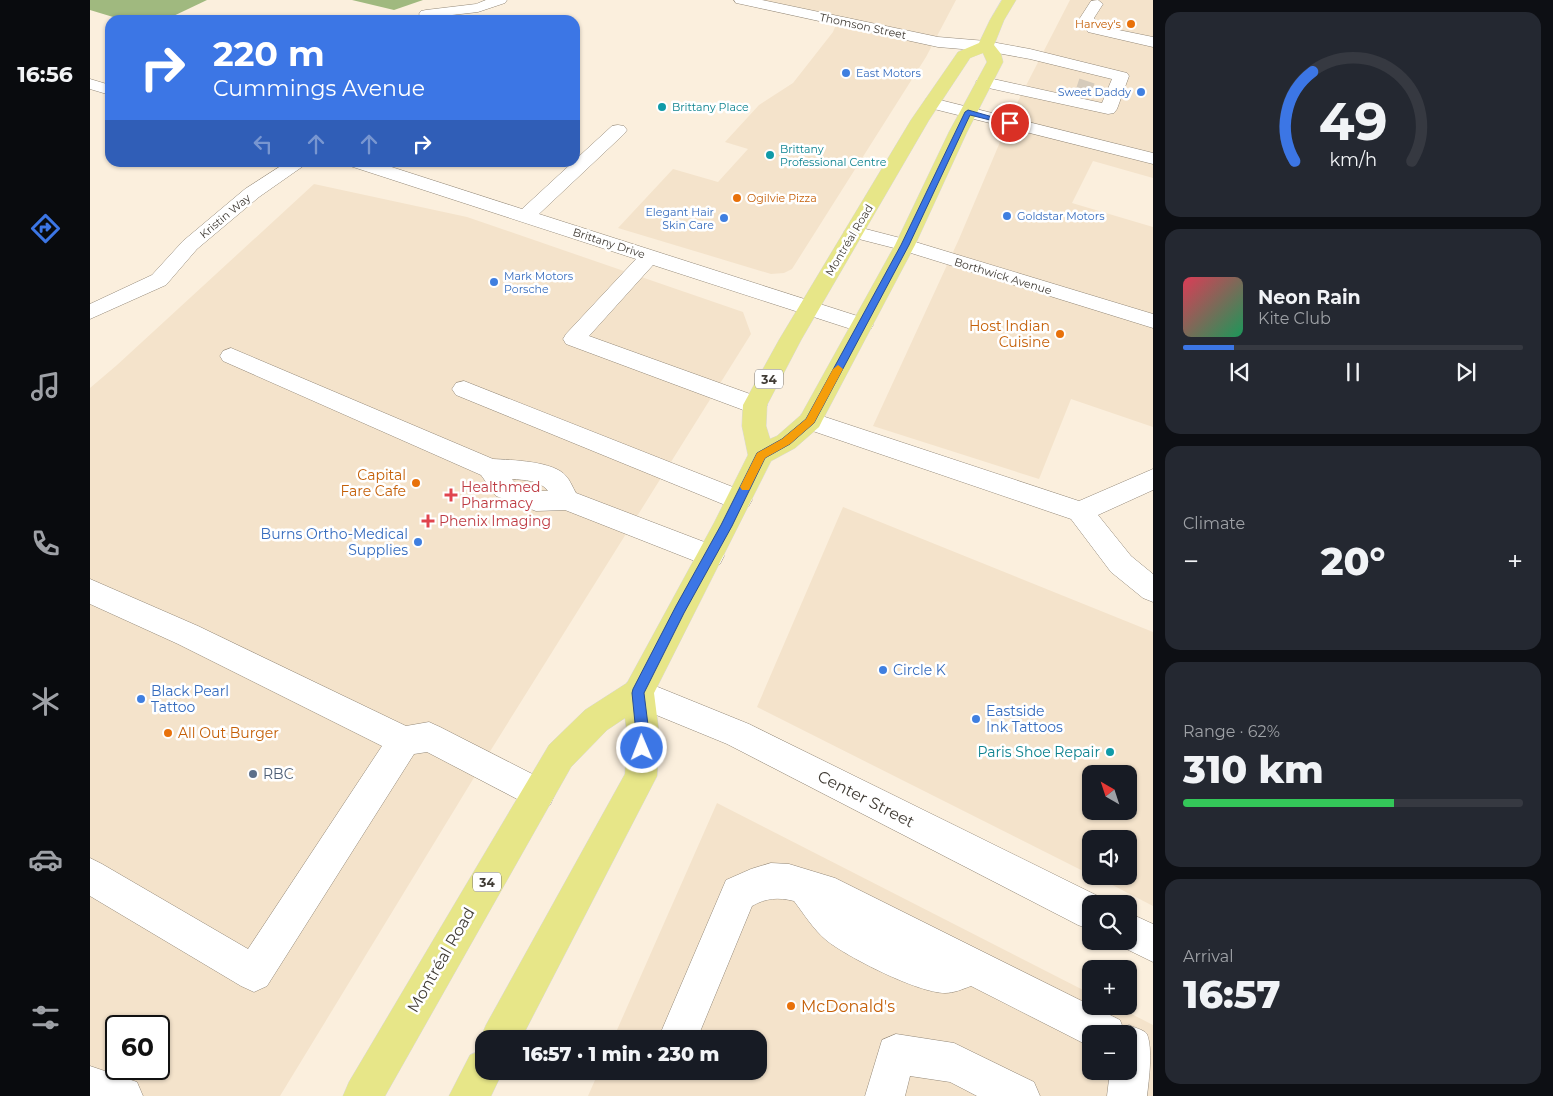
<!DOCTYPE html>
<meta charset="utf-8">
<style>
:root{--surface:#171b24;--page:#242831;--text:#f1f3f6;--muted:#9ea1a6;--line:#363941;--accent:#3c76e5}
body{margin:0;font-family:Montserrat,sans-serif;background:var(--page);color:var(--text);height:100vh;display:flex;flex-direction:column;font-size:19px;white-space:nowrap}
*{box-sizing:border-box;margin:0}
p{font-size:16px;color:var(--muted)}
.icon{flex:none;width:28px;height:28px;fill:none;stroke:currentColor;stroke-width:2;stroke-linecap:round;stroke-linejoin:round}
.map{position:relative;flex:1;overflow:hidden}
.side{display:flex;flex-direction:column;gap:12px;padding:12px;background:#0d0f14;width:400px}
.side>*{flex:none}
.hud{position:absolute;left:15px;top:15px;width:475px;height:152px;border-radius:15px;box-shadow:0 1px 4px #0004;background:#3c76e5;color:#fff;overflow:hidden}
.needle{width:32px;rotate:321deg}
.controls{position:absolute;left:992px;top:765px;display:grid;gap:10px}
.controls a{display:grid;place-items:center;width:55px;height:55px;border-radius:10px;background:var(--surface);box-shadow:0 1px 4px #0004;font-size:25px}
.speed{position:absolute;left:15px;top:1015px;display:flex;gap:10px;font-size:25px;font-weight:700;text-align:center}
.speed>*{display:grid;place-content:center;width:65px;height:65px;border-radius:50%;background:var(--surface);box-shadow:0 1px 4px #0004;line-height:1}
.speed .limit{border:2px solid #111;border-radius:8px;background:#fff;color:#111}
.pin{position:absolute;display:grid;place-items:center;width:42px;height:42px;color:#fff;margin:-21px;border:2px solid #fff;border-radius:50%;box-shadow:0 1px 5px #0007}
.me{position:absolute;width:55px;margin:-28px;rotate:359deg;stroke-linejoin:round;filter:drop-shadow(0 0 4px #0008)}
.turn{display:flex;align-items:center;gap:18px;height:105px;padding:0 25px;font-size:22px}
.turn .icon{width:65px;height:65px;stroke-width:2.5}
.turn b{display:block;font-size:35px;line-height:42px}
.lanes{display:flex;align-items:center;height:48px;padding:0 25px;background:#0003;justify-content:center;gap:25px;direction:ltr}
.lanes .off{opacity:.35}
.big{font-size:38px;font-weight:800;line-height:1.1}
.side .card{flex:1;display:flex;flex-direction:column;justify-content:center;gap:8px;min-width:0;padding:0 18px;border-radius:15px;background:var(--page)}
.side .dial{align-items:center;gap:0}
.dial svg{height:130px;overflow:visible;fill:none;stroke:var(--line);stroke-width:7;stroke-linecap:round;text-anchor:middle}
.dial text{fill:var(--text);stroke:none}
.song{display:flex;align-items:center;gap:15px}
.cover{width:60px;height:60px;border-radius:8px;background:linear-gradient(135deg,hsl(350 70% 55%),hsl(150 70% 35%))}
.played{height:5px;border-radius:2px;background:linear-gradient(90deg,var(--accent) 15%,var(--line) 15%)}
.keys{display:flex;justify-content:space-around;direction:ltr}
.heat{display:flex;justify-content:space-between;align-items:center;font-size:28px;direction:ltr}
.charge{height:8px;border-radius:4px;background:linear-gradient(90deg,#34c759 62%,var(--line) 0)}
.trip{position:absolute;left:385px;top:1030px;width:292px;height:50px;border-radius:15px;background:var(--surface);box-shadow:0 1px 4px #0004;font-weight:800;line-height:50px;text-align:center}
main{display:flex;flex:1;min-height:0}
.menu{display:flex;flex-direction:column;width:90px;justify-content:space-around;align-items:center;background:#090b0e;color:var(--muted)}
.menu .icon{width:35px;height:35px}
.menu .on{color:var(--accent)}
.menu b{font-size:22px;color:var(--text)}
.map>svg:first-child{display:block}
.built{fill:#f4e3cb;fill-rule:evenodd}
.forest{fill:#a0b97f}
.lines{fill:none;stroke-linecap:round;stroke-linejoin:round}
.minor-tunnel{stroke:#d6cbbb;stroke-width:16;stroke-dasharray:16 8;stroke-linecap:butt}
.minor-casing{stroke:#948979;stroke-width:1}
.major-casing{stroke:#d9d8d7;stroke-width:1}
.minor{fill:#fff;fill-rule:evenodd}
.major{fill:#e7e688;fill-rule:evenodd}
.route{fill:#3c76e5;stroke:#274d95}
.slow{fill:#f59e0b}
.food-dot{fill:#e8710a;stroke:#fff;stroke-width:2}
.shop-dot{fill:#3f7fe0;stroke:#fff;stroke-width:2}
.culture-dot{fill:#0f9aa8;stroke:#fff;stroke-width:2}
.health-dot{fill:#e0444e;stroke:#fff;stroke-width:2}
.service-dot{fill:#5c6f8a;stroke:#fff;stroke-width:2}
.labels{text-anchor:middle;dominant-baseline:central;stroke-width:5;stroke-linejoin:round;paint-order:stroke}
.far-food-label{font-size:11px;fill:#c56008;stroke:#fff;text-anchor:end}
.far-street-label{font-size:11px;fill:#413c35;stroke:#fff}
.far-shop-label{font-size:11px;fill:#366cbe;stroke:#fff;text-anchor:start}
.far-culture-label{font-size:11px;fill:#0d838f;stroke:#fff;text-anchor:start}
.shield{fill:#fff;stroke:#7a7672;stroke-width:1}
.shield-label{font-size:12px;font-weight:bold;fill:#413c35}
.food-label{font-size:14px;fill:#c56008;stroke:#fff;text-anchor:end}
.health-label{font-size:14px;fill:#be3a42;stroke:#fff;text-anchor:start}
.shop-label{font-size:14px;fill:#366cbe;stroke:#fff;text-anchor:start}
.culture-label{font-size:14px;fill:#0d838f;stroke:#fff;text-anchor:end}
.service-label{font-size:14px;fill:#4e5e75;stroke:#fff;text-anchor:start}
.near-street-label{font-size:16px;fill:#413c35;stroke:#fff}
.near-food-label{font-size:16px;fill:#c56008;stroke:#fff;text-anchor:start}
</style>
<main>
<nav class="menu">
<b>16:56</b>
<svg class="icon on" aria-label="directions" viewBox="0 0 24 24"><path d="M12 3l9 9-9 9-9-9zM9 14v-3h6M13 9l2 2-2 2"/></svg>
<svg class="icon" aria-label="music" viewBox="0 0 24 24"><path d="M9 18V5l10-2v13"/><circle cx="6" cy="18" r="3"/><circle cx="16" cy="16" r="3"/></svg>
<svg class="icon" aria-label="phone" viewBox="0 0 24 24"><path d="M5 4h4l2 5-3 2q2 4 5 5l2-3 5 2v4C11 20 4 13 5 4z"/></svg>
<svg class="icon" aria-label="climate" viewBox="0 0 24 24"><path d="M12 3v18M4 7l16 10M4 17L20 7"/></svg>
<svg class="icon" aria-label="car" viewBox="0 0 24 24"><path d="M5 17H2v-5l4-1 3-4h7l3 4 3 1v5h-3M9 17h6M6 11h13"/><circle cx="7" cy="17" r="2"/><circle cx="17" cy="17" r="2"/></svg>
<svg class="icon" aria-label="filters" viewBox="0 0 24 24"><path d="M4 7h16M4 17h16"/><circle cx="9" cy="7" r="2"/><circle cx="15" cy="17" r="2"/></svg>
</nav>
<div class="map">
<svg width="1063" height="1096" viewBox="0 0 1063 1096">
<rect width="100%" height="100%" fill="#fbefdd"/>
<!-- built -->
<g class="built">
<polygon points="667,0 866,0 836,57 702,269 694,273 681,274 528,228 583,169 628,182 658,149 635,142 669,105 703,83 743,32 749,17"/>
<polygon points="980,0 1063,0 1063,178 1003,161 982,203 1063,227 1063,427 981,399 949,479 783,426 869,239 924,109"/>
<path d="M224,184L377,217L653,312L661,334L399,753L190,1096H0V388L27,365ZM26,1026H69V1069H26Z"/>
<path d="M753,507L1063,632V906L1005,876H1039V839H1001V875L667,707ZM1001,774H1039V811H1001Z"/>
<path d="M627,803L1001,994V1006H1026L1063,1025V1096H498L509,1071H669V1039H523ZM1001,1034H1039V1071H1001Z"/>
</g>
<!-- forest -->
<g class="forest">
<polygon points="0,0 117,0 75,20 33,20 0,10"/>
<polygon points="262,0 333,0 304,10"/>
</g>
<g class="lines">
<!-- minor-tunnel -->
<polyline class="minor-tunnel" points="993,93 997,81"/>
<defs>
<g id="minor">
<polygon points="396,0 417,0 415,3 388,12 336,18 331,17 329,14 331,11 336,10 386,4"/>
<polygon points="644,0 672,0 848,37 896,41 940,49 1037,73 1039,76 1027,109 1024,113 1018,114 894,87 888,85 886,82 888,79 894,77 1012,103 1022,79 940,59 896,51 848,47 651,4 646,3"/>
<polygon points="1008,0 1013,4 1004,18 1009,26 1063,37 1063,47 998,32 990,18 1001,1"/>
<polygon points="0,79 20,85 20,95 0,89"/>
<polygon points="842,98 1063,153 1063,164 836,107 834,103 836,99"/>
<polygon points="528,125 534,126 537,130 534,134 449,214 780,320 783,325 780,330 772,332 764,330 563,265 499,336 674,399 677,405 674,411 665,413 656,411 476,344 473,339 476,334 546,259 260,166 257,162 286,162 432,209 483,162 485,162 485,160 522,126"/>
<polygon points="197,162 219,162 169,197 107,249 76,285 0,319 0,304 62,275 93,241 155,189"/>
<polygon points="764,226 822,241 1063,314 1063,328 808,249 757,236 754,232 757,228"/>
<path d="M141,348L403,459C421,460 464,461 476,476C480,480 483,488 486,493L630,548L634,556L630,564L620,567L475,510L446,511L406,496L391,475L133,361L130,356L133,351ZM422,479C434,480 450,480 458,491H448L424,482Z"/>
<polygon points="374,381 658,493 662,500 658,507 649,510 640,507 366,395 362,389 366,383"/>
<polygon points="720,412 989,501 1063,469 1063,490 1008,515 1041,556 1063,574 1063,602 1053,598 1021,572 981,519 711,427 708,421 711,415"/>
<polygon points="0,579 108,626 316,726 339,722 350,727 460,783 465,794 460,805 448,810 337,752 324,754 177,986 164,992 151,986 0,896 0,858 12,864 158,949 292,746 88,644 0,604"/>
<polygon points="548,679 659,724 1014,899 1016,904 1001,904 1001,930 988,925 637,744 537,703 533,693 537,683"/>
<path d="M681,863L699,864L745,878L1030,1020L1033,1028L1039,1025C1044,1028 1053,1029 1057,1034C1063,1049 1059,1079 1057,1096H1017L1020,1071H1039V1034H1001V1047L881,986C873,989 864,993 855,993C828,993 757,957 736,940C723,929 714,914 704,901C688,897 676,898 662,906L607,1039H573L571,1032L636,880L661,869Z"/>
<polygon points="1039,913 1063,924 1063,962 1026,944 1025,941 1039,941"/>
<polygon points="806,1034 864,1043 944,1082 950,1096 887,1096 860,1082 820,1076 815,1096 775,1096 792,1040"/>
<polygon points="0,1066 47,1082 53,1096 0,1096"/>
</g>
<g id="major">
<path d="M912,0H926L914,20L904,45L911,54L913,62L877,132L825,245L732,421L729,427L705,448L681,461L564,693L569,733L567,776L431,1039H394V1047L390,1039L396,1025L535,774L537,733L535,718L517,730L481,767L295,1096H253L259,1082L459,745L495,710L537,683L624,523L658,455L652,426L653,405L689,340L821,120L868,52L889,43L900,20ZM893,53L897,62L859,132L805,245L711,415L687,436L680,439L676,426L677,405L711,340L839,120L880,58Z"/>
<polygon points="394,1049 394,1071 413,1071 401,1096 359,1096 380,1055"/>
</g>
</defs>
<!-- minor casing -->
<use href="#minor" class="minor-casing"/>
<!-- major casing -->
<use href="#major" class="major-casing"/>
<!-- minor -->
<use href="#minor" class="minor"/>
<!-- major -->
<use href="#major" class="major"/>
</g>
<!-- route -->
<polygon class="route" points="878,110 924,123 920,125 880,115 819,245 724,423 700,444 675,458 642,526 594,613 554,693 559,733 557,752 552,754 547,752 545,748 546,733 542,693 543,689 586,606 631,525 667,453 692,439 716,419 811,245 875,112"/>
<!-- slow -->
<polygon class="slow" points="748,365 753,369 724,423 700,444 675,458 659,490 652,490 650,487 667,453 692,439 716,419 743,369"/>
<!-- markers -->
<g class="food-dot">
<circle cx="1041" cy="24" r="5"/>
<circle cx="647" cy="198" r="5"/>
<circle cx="970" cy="334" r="5"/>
<circle cx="326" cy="483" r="5"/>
<circle cx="78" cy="733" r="5"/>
<circle cx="701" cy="1006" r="5"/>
</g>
<g class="shop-dot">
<circle cx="756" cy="73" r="5"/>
<circle cx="1051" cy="92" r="5"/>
<circle cx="917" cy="216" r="5"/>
<circle cx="634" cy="218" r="5"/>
<circle cx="404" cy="282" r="5"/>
<circle cx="328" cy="542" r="5"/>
<circle cx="793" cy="670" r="5"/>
<circle cx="51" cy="699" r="5"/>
<circle cx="886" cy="719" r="5"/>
</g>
<g class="culture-dot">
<circle cx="572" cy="107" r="5"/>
<circle cx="680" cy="155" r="5"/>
<circle cx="1020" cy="752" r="5"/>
</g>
<g class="health-dot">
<path d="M358.5 487.5h5v5h5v5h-5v5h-5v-5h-5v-5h5z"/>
<path d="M335.5 513.5h5v5h5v5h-5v5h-5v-5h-5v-5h5z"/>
</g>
<circle class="service-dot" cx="163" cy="774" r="5"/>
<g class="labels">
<!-- far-food labels -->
<g class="far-food-label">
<text x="1031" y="24">Harvey's</text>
<text x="657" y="198" text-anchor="start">Ogilvie Pizza</text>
</g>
<!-- far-street labels -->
<g class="far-street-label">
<text transform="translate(773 26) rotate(12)">Thomson Street</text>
<text transform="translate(135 216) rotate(-40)">Kristin Way</text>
<text transform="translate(759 240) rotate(-59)">Montréal Road</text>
<text transform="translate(519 243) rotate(18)">Brittany Drive</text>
<text transform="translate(913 276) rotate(17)">Borthwick Avenue</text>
</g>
<!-- far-shop labels -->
<g class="far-shop-label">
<text x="766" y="73">East Motors</text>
<text x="1041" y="92" text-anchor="end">Sweet Daddy</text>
<text x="624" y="212" text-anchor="end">Elegant Hair<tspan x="624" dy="13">Skin Care</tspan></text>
<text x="927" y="216">Goldstar Motors</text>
<text x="414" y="276">Mark Motors<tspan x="414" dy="13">Porsche</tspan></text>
</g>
<!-- far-culture labels -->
<g class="far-culture-label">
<text x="582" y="107">Brittany Place</text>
<text x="690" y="149">Brittany<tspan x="690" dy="13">Professional Centre</tspan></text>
</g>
<!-- shield labels -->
<g class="shield">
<rect x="665" y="369.5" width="28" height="19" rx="4"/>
<rect x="383" y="872.5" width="28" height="19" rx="4"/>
</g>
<g class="shield-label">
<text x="679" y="379">34</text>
<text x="397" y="882">34</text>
</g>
<!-- food labels -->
<g class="food-label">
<text x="960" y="326">Host Indian<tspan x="960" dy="16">Cuisine</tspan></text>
<text x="316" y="475">Capital<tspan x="316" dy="16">Fare Cafe</tspan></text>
<text x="88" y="733" text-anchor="start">All Out Burger</text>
</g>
<!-- health labels -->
<g class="health-label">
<text x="371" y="487">Healthmed<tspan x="371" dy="16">Pharmacy</tspan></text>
<text x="349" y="521">Phenix Imaging</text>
</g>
<!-- shop labels -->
<g class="shop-label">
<text x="318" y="534" text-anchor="end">Burns Ortho-Medical<tspan x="318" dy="16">Supplies</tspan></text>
<text x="803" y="670">Circle K</text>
<text x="61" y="691">Black Pearl<tspan x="61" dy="16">Tattoo</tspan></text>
<text x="896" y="711">Eastside<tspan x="896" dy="16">Ink Tattoos</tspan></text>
</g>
<!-- culture labels -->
<g class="culture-label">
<text x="1010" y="752">Paris Shoe Repair</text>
</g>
<!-- service labels -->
<g class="service-label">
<text x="173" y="774">RBC</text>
</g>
<!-- near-street labels -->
<g class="near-street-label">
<text transform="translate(776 799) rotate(27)">Center Street</text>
<text transform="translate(351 960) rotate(-60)">Montréal Road</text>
</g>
<!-- near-food labels -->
<g class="near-food-label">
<text x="711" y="1006">McDonald's</text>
</g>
</g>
</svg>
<div class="controls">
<a><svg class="needle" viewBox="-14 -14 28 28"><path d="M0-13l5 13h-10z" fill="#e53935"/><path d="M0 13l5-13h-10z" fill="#9ea1a6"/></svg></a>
<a><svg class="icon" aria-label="sound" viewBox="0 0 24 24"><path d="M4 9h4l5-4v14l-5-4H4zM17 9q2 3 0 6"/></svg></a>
<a><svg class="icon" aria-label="search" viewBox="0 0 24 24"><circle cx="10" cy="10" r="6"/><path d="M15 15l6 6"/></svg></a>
<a>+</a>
<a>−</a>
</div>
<div class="speed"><div class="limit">60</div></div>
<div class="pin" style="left:920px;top:123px;background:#d93025"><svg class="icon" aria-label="arrive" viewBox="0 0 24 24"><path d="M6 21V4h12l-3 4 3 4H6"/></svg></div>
<svg class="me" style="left:552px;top:748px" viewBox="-20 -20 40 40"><circle r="17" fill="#3c76e5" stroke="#fff" stroke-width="3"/><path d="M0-11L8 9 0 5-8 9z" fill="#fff"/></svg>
<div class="trip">16:57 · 1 min · 230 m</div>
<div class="hud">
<div class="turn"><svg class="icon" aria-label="right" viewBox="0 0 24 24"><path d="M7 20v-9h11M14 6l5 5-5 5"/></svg><div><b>220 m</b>Cummings Avenue</div></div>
<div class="lanes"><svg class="icon off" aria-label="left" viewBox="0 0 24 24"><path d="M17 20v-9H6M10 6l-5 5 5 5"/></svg><svg class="icon off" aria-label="ahead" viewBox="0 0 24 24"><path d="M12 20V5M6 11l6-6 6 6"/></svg><svg class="icon off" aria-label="ahead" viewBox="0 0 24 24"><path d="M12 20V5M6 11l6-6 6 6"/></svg><svg class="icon" aria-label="right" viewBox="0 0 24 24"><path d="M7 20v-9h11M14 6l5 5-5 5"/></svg></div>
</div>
</div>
<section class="side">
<div class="card dial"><svg viewBox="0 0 100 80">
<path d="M14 69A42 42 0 1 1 86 69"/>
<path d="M14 69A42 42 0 0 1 25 14" stroke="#3c76e5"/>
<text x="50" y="56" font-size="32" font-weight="700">49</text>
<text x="50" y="72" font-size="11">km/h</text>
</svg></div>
<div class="card">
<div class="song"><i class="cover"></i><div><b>Neon Rain</b><p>Kite Club</p></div></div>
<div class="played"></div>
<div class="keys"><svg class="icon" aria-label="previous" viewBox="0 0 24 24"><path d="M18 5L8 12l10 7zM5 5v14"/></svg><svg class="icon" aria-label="pause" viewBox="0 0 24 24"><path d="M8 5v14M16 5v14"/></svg><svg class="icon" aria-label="next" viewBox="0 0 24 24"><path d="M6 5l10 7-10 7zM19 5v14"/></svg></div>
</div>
<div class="card"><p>Climate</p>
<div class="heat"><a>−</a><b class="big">20°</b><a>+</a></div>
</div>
<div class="card"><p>Range · 62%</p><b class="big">310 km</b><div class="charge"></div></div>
<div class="card"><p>Arrival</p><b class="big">16:57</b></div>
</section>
</main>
